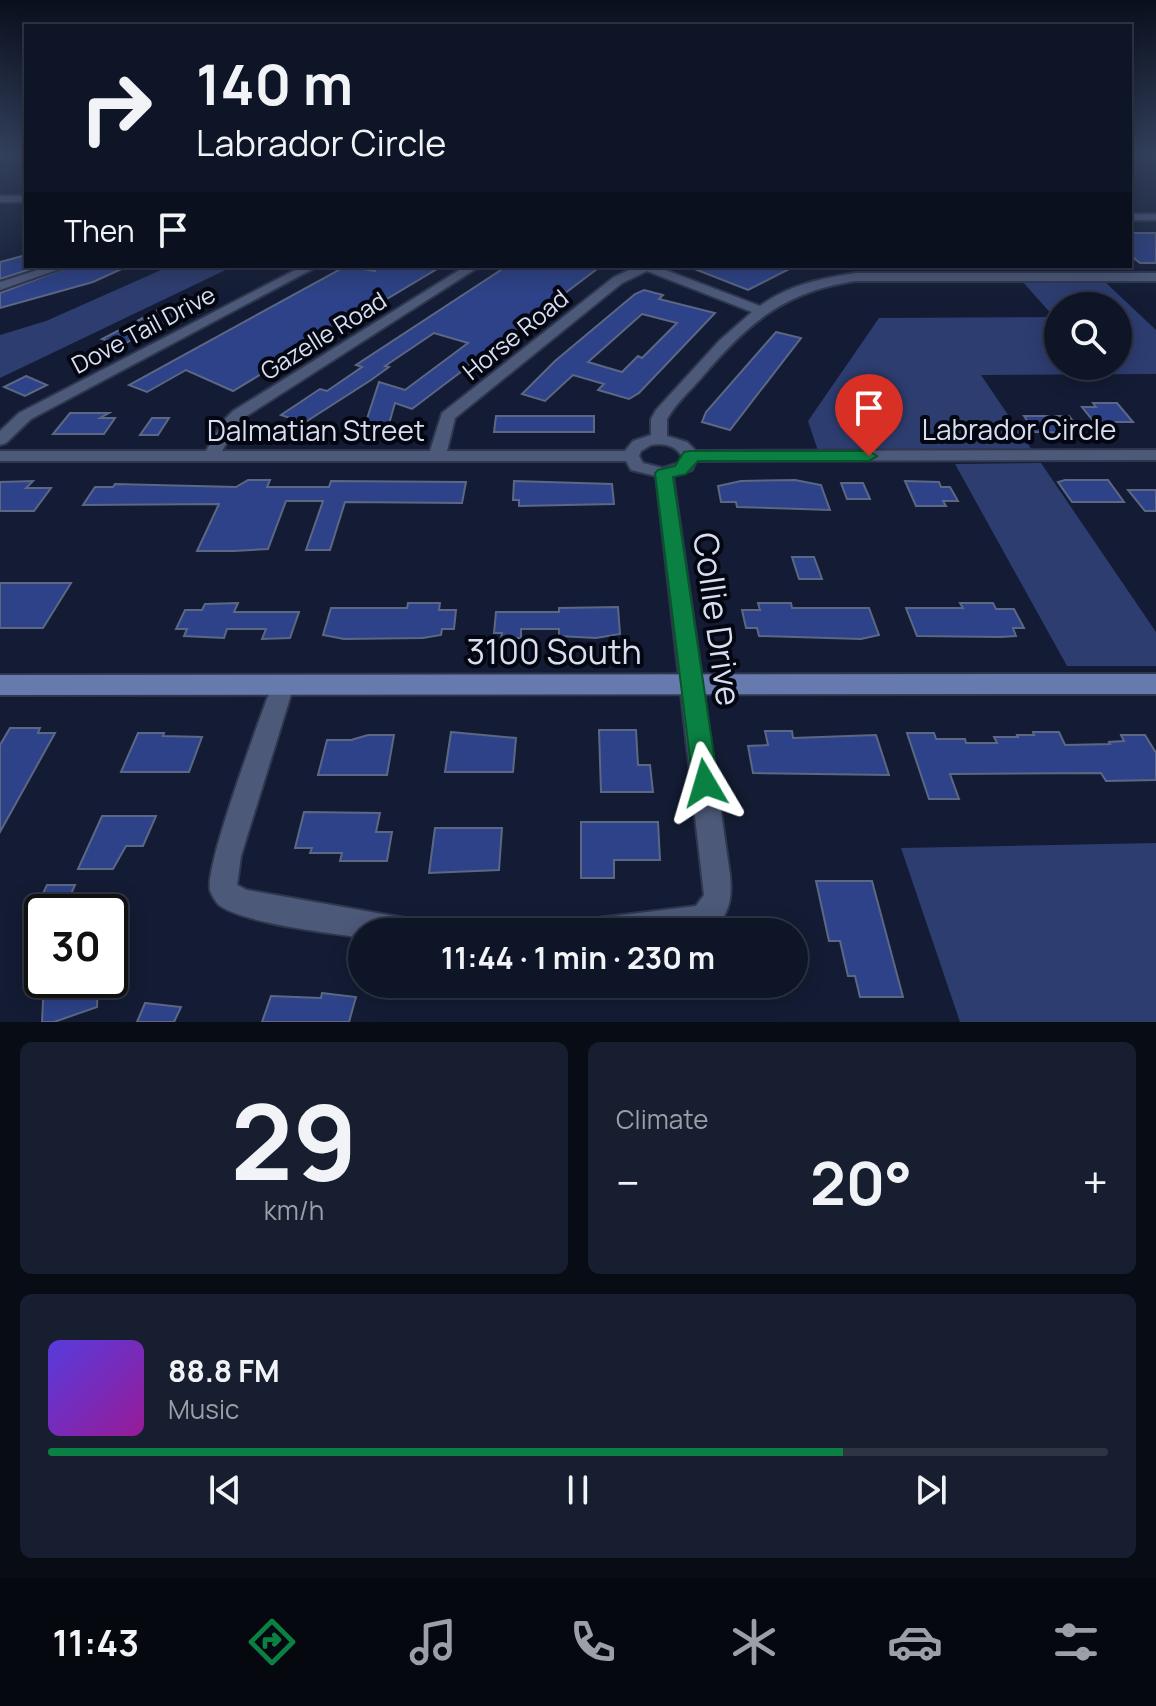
<!DOCTYPE html>
<meta charset="utf-8">
<style>
:root{--surface:#0e1527;--page:#171e2f;--text:#f1f3f6;--muted:#9b9fa7;--line:#2e3444;--accent:#0b8043}
body{margin:0;font-family:Manrope,sans-serif;background:var(--page);color:var(--text);height:100vh;display:flex;flex-direction:column;font-size:30px;white-space:nowrap}
*{box-sizing:border-box;margin:0}
p{font-size:26px;color:var(--muted)}
.icon{flex:none;width:44px;height:44px;fill:none;stroke:currentColor;stroke-width:2;stroke-linecap:round;stroke-linejoin:round}
.map{position:relative;height:1022px;overflow:hidden}
.side{display:flex;flex-direction:column;gap:20px;padding:20px;background:#080c15;flex:1}
.side>*{flex:none}
.guide{position:absolute;left:24px;top:24px;width:1108px;height:244px;border-radius:0px;box-shadow:0 4px 20px #0003,0 0 0 2px var(--line);background:#0e1527;color:var(--text);overflow:hidden}
.tools{position:absolute;left:1044px;top:292px;display:grid;gap:16px}
.tools a{display:grid;place-items:center;width:88px;height:88px;border-radius:50%;background:var(--surface);box-shadow:0 4px 20px #0003,0 0 0 2px var(--line);font-size:40px}
.speed{position:absolute;left:24px;top:894px;display:flex;gap:16px;font-size:40px;font-weight:700;text-align:center}
.speed>*{display:grid;place-content:center;width:104px;height:104px;border-radius:50%;background:var(--surface);box-shadow:0 4px 20px #0003,0 0 0 2px var(--line);line-height:1}
.speed .limit{border:4px solid #111;border-radius:12px;background:#fff;color:#111}
.pin{position:absolute;display:grid;place-items:center;width:68px;height:68px;color:#fff;margin:-82px -34px;border-radius:50% 50% 50% 0;rotate:-45deg;box-shadow:0 0 8px #0007}
.pin .icon{rotate:45deg}
.me{position:absolute;width:88px;margin:-44px;rotate:353deg;stroke-linejoin:round;filter:drop-shadow(0 0 6px #0008)}
.turn{display:flex;align-items:center;gap:28px;height:168px;padding:0 40px;font-size:36px}
.turn .icon{width:104px;height:104px;stroke-width:2.5}
.turn b{display:block;font-size:56px;line-height:68px}
.then{display:flex;align-items:center;height:76px;padding:0 40px;background:#0003;gap:16px;font-size:30px}
.big{font-size:60px;font-weight:700;line-height:1.1}
.side .tile{flex:1;display:flex;flex-direction:column;justify-content:center;gap:12px;min-width:0;padding:0 28px;border-radius:12px;background:var(--page)}
.side .dial{align-items:center;gap:0}
.dial b{font-size:104px;line-height:1}
.song{display:flex;align-items:center;gap:24px}
.cover{width:96px;height:96px;border-radius:12px;background:linear-gradient(135deg,hsl(250 70% 55%),hsl(300 70% 35%))}
.played{height:8px;border-radius:4px;background:linear-gradient(90deg,var(--accent) 75%,var(--line) 75%)}
.keys{display:flex;justify-content:space-around;direction:ltr}
.heat{display:flex;justify-content:space-between;align-items:center;font-size:44px;direction:ltr}
.side .tiles{flex:1;display:grid;gap:20px;grid-template-columns:1fr 1fr}
.tile:last-child{grid-column:span 2}
.trip{position:absolute;left:348px;top:918px;width:460px;height:80px;border-radius:40px;background:var(--surface);box-shadow:0 4px 20px #0003,0 0 0 2px var(--line);font-weight:700;line-height:80px;text-align:center}
.tab-bar{display:flex;height:128px;justify-content:space-around;align-items:center;background:#060810;color:var(--muted)}
.tab-bar .icon{width:56px;height:56px}
.tab-bar .active{color:var(--accent)}
.tab-bar b{font-size:36px;color:var(--text)}
.map>svg:first-child{display:block}
.green{fill:#2d3d70;fill-rule:evenodd}
.building{fill:#2d4289;stroke:#5c6784;stroke-width:2;fill-rule:evenodd}
.lines{fill:none;stroke-linecap:round;stroke-linejoin:round}
.street-casing{stroke:#2e374e;stroke-width:4}
.secondary-casing{stroke:#2e374e;stroke-width:4}
.street{fill:#4d5979;fill-rule:evenodd}
.secondary{fill:#677aad;fill-rule:evenodd}
.route{fill:#0b8043;stroke:#07532c;stroke-width:2}
.labels{text-anchor:middle;dominant-baseline:central;stroke-width:8;stroke-linejoin:round;paint-order:stroke}
.far-street-label{font-size:24px;fill:#d7deef;stroke:#040711}
.street-label{font-size:28px;fill:#d7deef;stroke:#040711}
.near-street-label{font-size:34px;fill:#d7deef;stroke:#040711}
</style>
<div class="map">
<svg width="1156" height="1022" viewBox="0 0 1156 1022">
<rect width="100%" height="100%" fill="#131c34"/>
<!-- green -->
<g class="green">
<polygon points="170,266 234,266 0,378 0,335 46,321"/>
<path d="M1022,281H1104L1156,330V374L981,375L1032,450L818,451L808,421L879,318L1054,317ZM1058,306H1118V366H1058Z"/>
<polygon points="1041,463 1156,632 1156,666 1067,666 955,464"/>
<polygon points="1156,843 1156,1022 960,1022 901,848"/>
</g>
<!-- building -->
<g class="building">
<polygon points="1130,233 1156,233 1156,263 1140,263 1130,255"/>
<polygon points="26,255 26,266 40,266 0,279 0,262"/>
<polygon points="71,266 128,266 93,282 0,308 0,293"/>
<polygon points="346,266 375,271 376,266 442,266 233,391 186,370 147,392 129,385"/>
<polygon points="507,266 601,266 412,409 395,403 386,434 362,434 379,382 405,390 468,343 434,333 385,366 389,367 371,380 304,423 281,415 320,389 327,391 362,367 356,365"/>
<polygon points="687,266 795,266 748,290"/>
<path d="M644,290L663,295L659,299L715,313L639,393L629,399L598,390L604,384L573,375L545,401L522,394L555,361L635,294ZM642,314L677,323L642,358L638,356L622,372L588,362Z"/>
<polygon points="164,307 183,313 122,345 102,339"/>
<polygon points="776,332 801,338 730,430 702,422 706,412"/>
<polygon points="26,376 47,385 25,396 4,387"/>
<polygon points="1093,403 1117,403 1133,422 1094,422 1082,407 1096,407"/>
<polygon points="70,413 109,413 100,418 115,418 104,434 53,434"/>
<polygon points="496,416 594,416 594,432 494,432"/>
<polygon points="1024,416 1069,416 1082,433 1035,432"/>
<polygon points="152,418 169,418 158,435 140,435"/>
<polygon points="248,480 270,480 267,487 329,487 331,481 466,482 462,503 345,502 330,550 306,550 323,501 286,501 268,549 234,551 197,551 219,504 83,505 95,487 113,487 115,484 236,487"/>
<polygon points="795,480 821,485 830,510 737,507 736,502 721,502 718,486 741,481"/>
<polygon points="1065,480 1108,480 1124,502 1072,502 1058,482"/>
<polygon points="33,481 26,488 51,488 34,511 0,511 0,482"/>
<polygon points="514,481 612,484 614,504 519,506 519,500 513,500"/>
<polygon points="905,481 939,482 941,487 950,487 958,501 943,501 946,506 916,506"/>
<polygon points="841,483 863,483 870,499 847,499"/>
<polygon points="1128,490 1156,490 1156,511 1145,511"/>
<polygon points="792,557 814,557 822,579 799,579"/>
<polygon points="0,583 71,583 43,628 0,628"/>
<polygon points="238,603 234,612 299,612 290,638 262,639 266,629 227,629 224,638 184,636 187,629 176,629 185,610 202,610 205,604"/>
<polygon points="408,603 440,603 439,610 456,610 454,629 442,629 441,635 423,638 344,639 323,635 331,608 407,608"/>
<polygon points="758,603 791,603 792,608 869,608 879,635 861,639 759,636 757,628 746,628 742,610 760,610"/>
<polygon points="960,603 993,603 996,609 1014,609 1024,628 1013,628 1016,636 1000,637 917,636 906,608 963,608"/>
<polygon points="618,607 620,634 596,638 559,636 559,629 521,629 521,638 501,638 502,633 494,633 496,612 559,612 559,608"/>
<polygon points="10,728 40,728 38,733 55,733 0,832 0,745"/>
<polygon points="599,730 636,730 638,765 650,765 653,792 601,792"/>
<polygon points="765,731 792,731 793,738 876,735 889,775 753,773 748,746 768,745"/>
<polygon points="451,732 516,738 513,772 445,772"/>
<polygon points="1033,732 1059,732 1065,745 1110,744 1109,742 1124,741 1121,735 1145,735 1156,753 1156,780 1106,781 1101,773 950,774 959,799 929,799 907,733 934,733 936,739 965,739 966,743 997,743 994,737 1018,737 1017,735 1034,735"/>
<polygon points="138,733 164,733 163,736 202,737 189,772 121,772"/>
<polygon points="368,735 394,735 387,775 318,775 327,740 351,740"/>
<polygon points="304,812 380,813 376,832 392,832 387,861 340,861 342,853 310,853 312,848 295,848"/>
<polygon points="102,816 156,816 143,846 126,846 113,869 78,869"/>
<polygon points="581,822 658,822 660,860 614,860 614,878 581,878"/>
<polygon points="435,828 502,828 499,870 429,873"/>
<polygon points="816,881 872,881 903,997 860,997 855,976 848,976 840,941 829,941"/>
<polygon points="47,885 75,885 64,910 35,910"/>
<polygon points="44,980 98,980 97,1007 54,1022 42,1022"/>
<polygon points="322,993 356,997 349,1022 262,1022 271,996 321,998"/>
<polygon points="145,1003 181,1007 174,1022 137,1022"/>
</g>
<g class="lines">
<defs>
<g id="street">
<rect x="0" y="196" width="26" height="6"/>
<rect x="1130" y="214" width="26" height="6"/>
<polygon points="50,266 68,266 0,290 0,282"/>
<polygon points="303,266 318,266 31,419 6,443 0,445 0,431 19,413"/>
<path d="M466,266H480L245,417L236,426L222,451H430L442,413L614,277L638,266H655L760,306C788,285 822,278 856,273H1156V281H856C785,291 748,323 703,376C691,390 676,403 667,419V436L687,442L696,451L1156,450V460L696,461L692,470L673,476L730,875C732,893 731,915 714,926C697,938 610,932 584,932L588,922L598,918L696,906L704,895L656,476L631,470L626,461H0V451H206L223,421L233,411ZM647,271L752,312L720,340L656,410L651,419V435L633,441L625,451H447L455,418L622,283ZM651,445C663,443 675,445 682,456L679,463L663,468L643,463L639,456L641,451Z"/>
<path d="M283,676L291,679L294,685L241,856L237,885L247,890L405,918L415,922L419,932H362V938C328,932 245,924 219,905C216,902 211,894 210,890C205,864 260,719 272,685L275,679Z"/>
</g>
<polygon id="secondary" points="1156,674 1156,694 0,695 0,675"/>
</defs>
<!-- street casing -->
<use href="#street" class="street-casing"/>
<!-- secondary casing -->
<use href="#secondary" class="secondary-casing"/>
<!-- street -->
<use href="#street" class="street"/>
<!-- secondary -->
<use href="#secondary" class="secondary"/>
</g>
<!-- sky -->
<linearGradient id="sky" x2="0" y2="1"><stop stop-color="#0a0f1d"/><stop offset="0.52" stop-color="#33405c"/><stop offset="1" stop-color="#33405c" stop-opacity="0"/></linearGradient>
<rect width="1156" height="298" fill="url(#sky)"/>
<!-- route -->
<polygon class="route" points="690,451 869,451 877,456 869,461 698,461 686,474 673,477 718,783 714,790 705,794 697,790 693,783 655,473 658,470 675,466 684,452"/>
<g class="labels">
<!-- far-street labels -->
<g class="far-street-label">
<text transform="translate(143 329) rotate(-28)">Dove Tail Drive</text>
<text transform="translate(515 334) rotate(-39)">Horse Road</text>
<text transform="translate(323 335) rotate(-32)">Gazelle Road</text>
</g>
<!-- street labels -->
<g class="street-label">
<text x="1019" y="429">Labrador Circle</text>
<text x="316" y="430">Dalmatian Street</text>
</g>
<!-- near-street labels -->
<g class="near-street-label">
<text transform="translate(718 619) rotate(82)">Collie Drive</text>
<text x="554" y="651">3100 South</text>
</g>
</g>
</svg>
<div class="tools">
<a><svg class="icon" aria-label="search" viewBox="0 0 24 24"><circle cx="10" cy="10" r="6"/><path d="M15 15l6 6"/></svg></a>
</div>
<div class="speed"><div class="limit">30</div></div>
<div class="pin" style="left:869px;top:456px;background:#d93025"><svg class="icon" aria-label="arrive" viewBox="0 0 24 24"><path d="M6 21V4h12l-3 4 3 4H6"/></svg></div>
<svg class="me" style="left:705px;top:783px" viewBox="-20 -20 40 40"><path d="M0-17L14 15 0 8-14 15z" fill="#0b8043" stroke="#fff" stroke-width="4"/></svg>
<div class="trip">11:44 · 1 min · 230 m</div>
<div class="guide">
<div class="turn"><svg class="icon" aria-label="right" viewBox="0 0 24 24"><path d="M7 20v-9h11M14 6l5 5-5 5"/></svg><div><b>140 m</b>Labrador Circle</div></div>
<div class="then">Then<svg class="icon" aria-label="arrive" viewBox="0 0 24 24"><path d="M6 21V4h12l-3 4 3 4H6"/></svg></div>
</div>
</div>
<section class="side">
<div class="tiles">
<div class="tile dial"><b>29</b><p>km/h</p></div>
<div class="tile"><p>Climate</p>
<div class="heat"><a>−</a><b class="big">20°</b><a>+</a></div>
</div>
<div class="tile">
<div class="song"><i class="cover"></i><div><b>88.8 FM</b><p>Music</p></div></div>
<div class="played"></div>
<div class="keys"><svg class="icon" aria-label="previous" viewBox="0 0 24 24"><path d="M18 5L8 12l10 7zM5 5v14"/></svg><svg class="icon" aria-label="pause" viewBox="0 0 24 24"><path d="M8 5v14M16 5v14"/></svg><svg class="icon" aria-label="next" viewBox="0 0 24 24"><path d="M6 5l10 7-10 7zM19 5v14"/></svg></div>
</div>
</div>
</section>
<nav class="tab-bar">
<b>11:43</b>
<svg class="icon active" aria-label="directions" viewBox="0 0 24 24"><path d="M12 3l9 9-9 9-9-9zM9 14v-3h6M13 9l2 2-2 2"/></svg>
<svg class="icon" aria-label="music" viewBox="0 0 24 24"><path d="M9 18V5l10-2v13"/><circle cx="6" cy="18" r="3"/><circle cx="16" cy="16" r="3"/></svg>
<svg class="icon" aria-label="phone" viewBox="0 0 24 24"><path d="M5 4h4l2 5-3 2q2 4 5 5l2-3 5 2v4C11 20 4 13 5 4z"/></svg>
<svg class="icon" aria-label="climate" viewBox="0 0 24 24"><path d="M12 3v18M4 7l16 10M4 17L20 7"/></svg>
<svg class="icon" aria-label="car" viewBox="0 0 24 24"><path d="M5 17H2v-5l4-1 3-4h7l3 4 3 1v5h-3M9 17h6M6 11h13"/><circle cx="7" cy="17" r="2"/><circle cx="17" cy="17" r="2"/></svg>
<svg class="icon" aria-label="filters" viewBox="0 0 24 24"><path d="M4 7h16M4 17h16"/><circle cx="9" cy="7" r="2"/><circle cx="15" cy="17" r="2"/></svg>
</nav>
